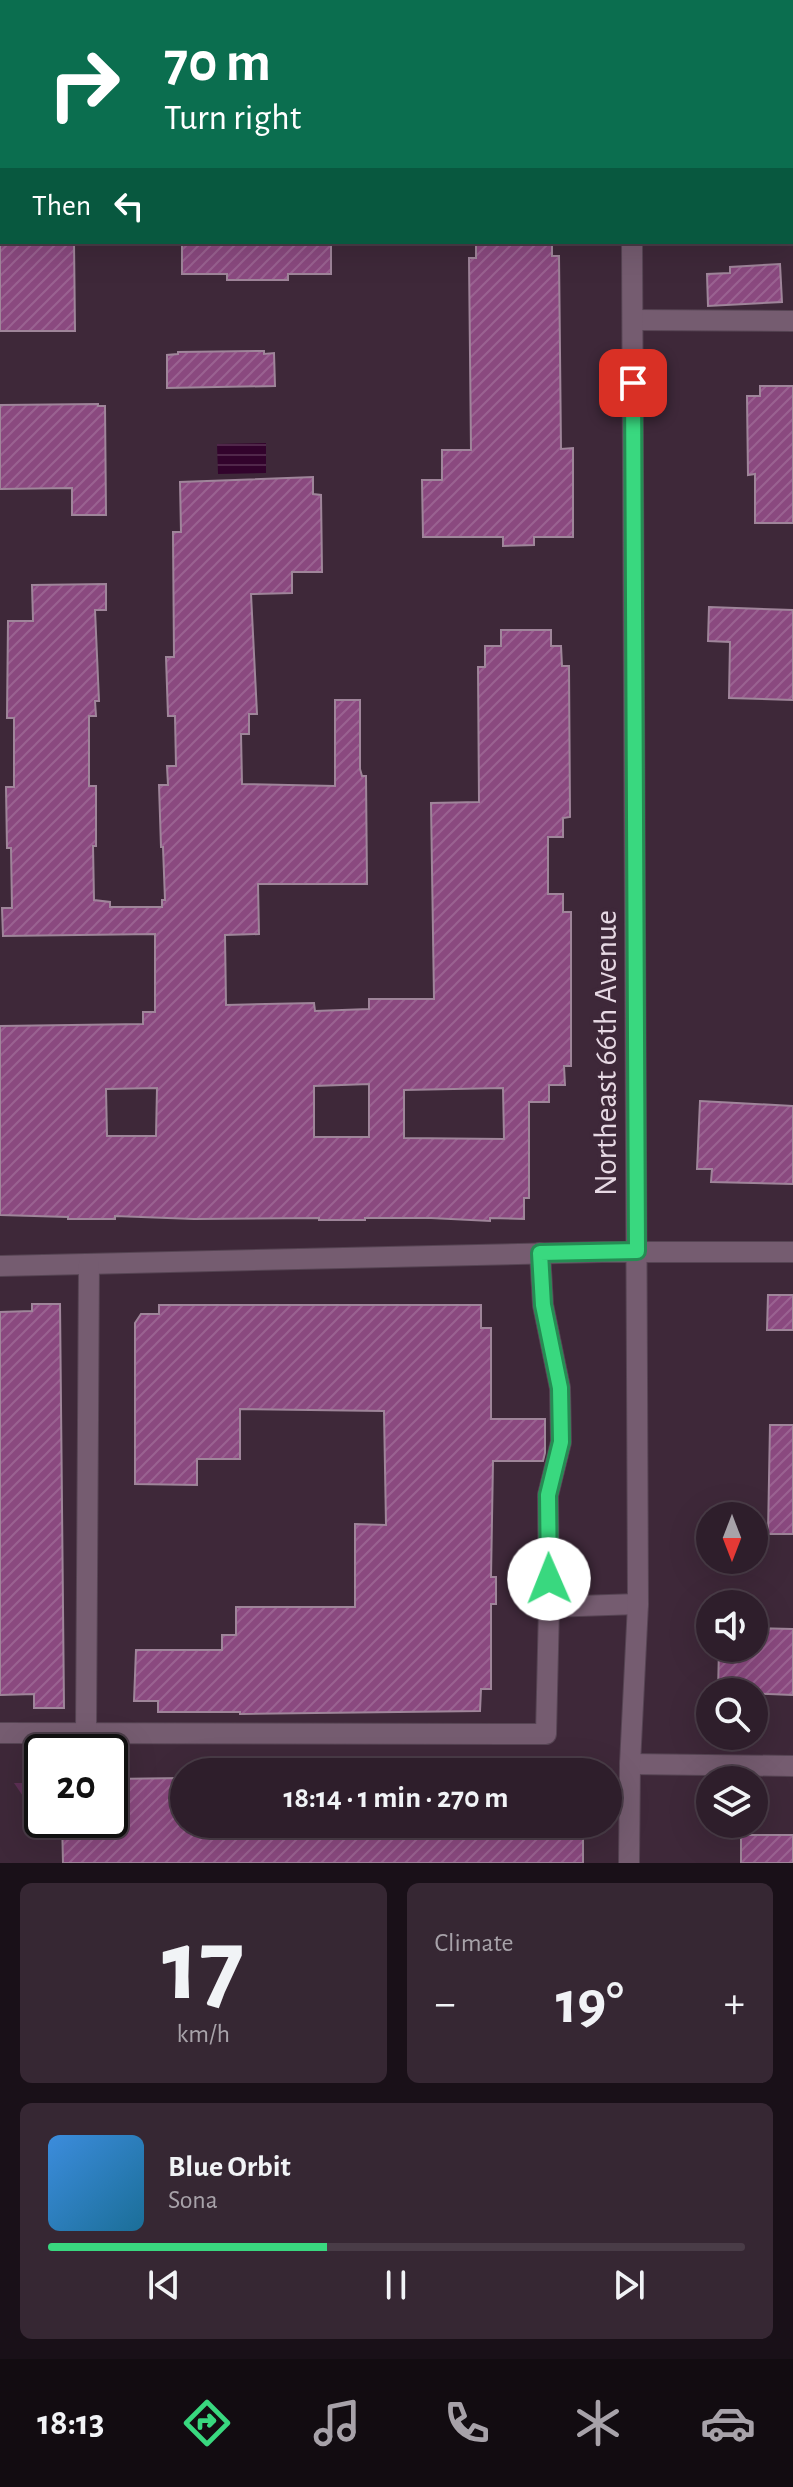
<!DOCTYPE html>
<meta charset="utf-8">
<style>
:root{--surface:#2e1e2b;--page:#362733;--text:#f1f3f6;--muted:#a7a2a9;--line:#493c47;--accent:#39d87f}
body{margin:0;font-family:"Alegreya Sans",sans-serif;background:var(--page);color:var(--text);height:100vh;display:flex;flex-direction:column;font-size:30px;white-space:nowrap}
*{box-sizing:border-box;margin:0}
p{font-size:26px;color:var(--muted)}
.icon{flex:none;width:44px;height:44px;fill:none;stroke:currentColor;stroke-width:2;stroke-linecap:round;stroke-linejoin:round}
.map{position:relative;height:1863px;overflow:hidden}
.sheet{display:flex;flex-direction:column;gap:20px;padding:20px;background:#191018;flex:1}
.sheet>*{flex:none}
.guide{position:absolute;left:0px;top:0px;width:794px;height:244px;box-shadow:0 8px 32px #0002,0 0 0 2px var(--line);background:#0b6e4f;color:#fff;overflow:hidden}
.needle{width:52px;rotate:180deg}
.tools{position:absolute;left:696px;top:1502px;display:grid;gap:16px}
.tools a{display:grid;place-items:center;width:72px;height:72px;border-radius:50%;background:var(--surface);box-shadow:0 8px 32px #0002,0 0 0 2px var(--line);font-size:40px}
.speed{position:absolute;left:24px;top:1734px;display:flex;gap:16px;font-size:40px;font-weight:700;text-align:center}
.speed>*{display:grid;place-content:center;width:104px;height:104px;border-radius:50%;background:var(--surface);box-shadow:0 8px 32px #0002,0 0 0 2px var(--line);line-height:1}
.speed .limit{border:4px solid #111;border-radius:12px;background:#fff;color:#111}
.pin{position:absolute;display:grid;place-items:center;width:68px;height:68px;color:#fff;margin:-34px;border-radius:16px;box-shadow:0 4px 12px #0006}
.me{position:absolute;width:88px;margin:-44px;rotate:359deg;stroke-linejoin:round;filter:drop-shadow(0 0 6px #0008)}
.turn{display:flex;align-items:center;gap:28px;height:168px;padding:0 32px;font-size:36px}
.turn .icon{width:104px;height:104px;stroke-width:2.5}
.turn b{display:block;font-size:56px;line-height:68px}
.then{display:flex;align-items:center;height:76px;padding:0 32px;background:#0003;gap:16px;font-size:30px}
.big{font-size:60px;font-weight:700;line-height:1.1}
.sheet .widget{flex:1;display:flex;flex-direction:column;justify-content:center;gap:12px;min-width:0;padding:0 28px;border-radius:12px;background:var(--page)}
.sheet .dial{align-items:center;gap:0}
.dial b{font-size:104px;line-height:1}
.song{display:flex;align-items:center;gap:24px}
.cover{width:96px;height:96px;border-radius:12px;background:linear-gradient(135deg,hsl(210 70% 55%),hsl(200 70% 35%))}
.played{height:8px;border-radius:4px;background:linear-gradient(90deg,var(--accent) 40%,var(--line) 40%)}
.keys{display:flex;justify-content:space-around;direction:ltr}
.heat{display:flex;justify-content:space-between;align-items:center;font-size:44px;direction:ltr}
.sheet .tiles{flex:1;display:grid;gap:20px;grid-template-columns:1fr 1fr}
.widget:last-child{grid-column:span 2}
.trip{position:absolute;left:170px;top:1758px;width:452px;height:80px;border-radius:40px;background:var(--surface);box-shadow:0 8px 32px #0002,0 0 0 2px var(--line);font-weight:700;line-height:80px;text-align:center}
.tabs{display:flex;height:128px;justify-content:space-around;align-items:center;background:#120c11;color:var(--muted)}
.tabs .icon{width:56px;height:56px}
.tabs .active{color:var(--accent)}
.tabs b{font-size:36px;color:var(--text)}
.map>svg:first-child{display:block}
.forest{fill:url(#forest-crowns)}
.water{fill:url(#water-rules)}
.building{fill:url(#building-hatch);stroke:#9f859a;stroke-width:2;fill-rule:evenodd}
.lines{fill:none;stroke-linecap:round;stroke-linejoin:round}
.minor-casing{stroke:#564453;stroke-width:22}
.minor{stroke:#755c70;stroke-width:20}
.route-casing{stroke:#258c53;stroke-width:20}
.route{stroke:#39d87f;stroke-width:14}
.labels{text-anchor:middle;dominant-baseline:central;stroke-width:8;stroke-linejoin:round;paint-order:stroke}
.street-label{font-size:32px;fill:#e6d8e3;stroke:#3e2839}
</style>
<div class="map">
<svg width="793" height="1863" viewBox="0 0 793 1863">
<defs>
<pattern id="forest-crowns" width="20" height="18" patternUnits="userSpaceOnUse" patternTransform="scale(2)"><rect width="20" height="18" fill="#5c2f54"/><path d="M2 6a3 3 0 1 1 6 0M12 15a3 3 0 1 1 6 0" fill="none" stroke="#734c6c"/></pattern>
<pattern id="water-rules" width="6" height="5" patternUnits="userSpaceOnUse" patternTransform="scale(2)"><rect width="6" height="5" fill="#32032c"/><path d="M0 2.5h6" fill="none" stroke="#50274a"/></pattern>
<pattern id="building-hatch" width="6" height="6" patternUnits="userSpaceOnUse" patternTransform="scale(2)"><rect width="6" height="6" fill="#8a497f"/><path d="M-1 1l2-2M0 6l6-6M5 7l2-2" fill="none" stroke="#9a6291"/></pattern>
</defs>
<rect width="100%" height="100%" fill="#3e2839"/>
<!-- forest -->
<polygon class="forest" points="14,1783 42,1783 42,1813 29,1805"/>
<!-- water -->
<polygon class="water" points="266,443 266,473 218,474 217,444"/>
<!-- building -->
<g class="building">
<polygon points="0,242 74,242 75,331 0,331"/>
<polygon points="182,242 331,242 331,274 288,274 288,280 227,280 227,274 182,274"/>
<polygon points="476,242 552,242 552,256 559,256 561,449 573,448 573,537 534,537 534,545 503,546 503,537 423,537 422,480 442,480 442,450 471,450 469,258 476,258"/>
<polygon points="780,264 782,302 708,306 707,274 730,273 730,267"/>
<polygon points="264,351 264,354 274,353 275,386 167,388 167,355 178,354 178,352"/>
<polygon points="760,386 793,386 793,523 755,523 755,474 748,475 747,396 760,396"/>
<polygon points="98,404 98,406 105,406 106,515 72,515 72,488 0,489 0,405"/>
<path d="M313,477V494L321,495L322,572H292V593L251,594L257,714H249V734H241L242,784L335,786V700H360V769L362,776H366L367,884H258L259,934L225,935L226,1005L314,1003L315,1011L369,1009V999H434L431,803L479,802L478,667H485V646H501V630H551V646H561L562,666H569L570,817L563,818V837H548V894H563V912H571V1066H564L565,1085H549V1102H529V1198H524V1219L490,1218V1221L431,1218H365V1220H319V1218L194,1219L115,1216V1219H68V1217L0,1215V1026L143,1024V1012H155V934L3,936L2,908H12L11,848H7L6,787H14V718H7L8,621H33L32,585L106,584V610H95L99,701H95L96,716H89V786H96V846H93L94,900L110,902V907H162V900H165L163,847H161L159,785H168L167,766H176L175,716H168L166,657H174L173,532H181L180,482ZM369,1084V1137H314V1086ZM157,1088L156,1136H107L106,1089ZM503,1088L504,1139L404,1138V1090Z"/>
<polygon points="709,607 793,610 793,700 729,698 730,642 708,641"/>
<polygon points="700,1101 793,1106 793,1184 711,1182 712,1169 697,1169"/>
<polygon points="768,1295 793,1295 793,1330 767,1330"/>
<polygon points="32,1304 60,1304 64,1708 34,1708 34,1694 0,1695 0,1312 32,1311"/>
<polygon points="159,1305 481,1305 481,1328 491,1328 491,1419 545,1419 545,1453 543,1461 493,1461 491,1577 496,1577 496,1604 491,1604 491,1689 481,1689 480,1711 240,1714 240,1712 158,1712 158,1701 134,1701 136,1650 222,1650 222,1635 236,1635 236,1607 355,1607 355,1524 386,1525 384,1411 240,1409 240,1459 197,1459 197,1485 135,1484 135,1323 141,1314 159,1314"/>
<polygon points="770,1425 793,1425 793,1534 768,1534"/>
<polygon points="754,1628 793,1629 793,1695 718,1692 719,1648 754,1648"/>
<polygon points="184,1778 184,1824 583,1824 583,1863 63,1863 62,1820 110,1820 110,1779"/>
<rect x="741" y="1835" width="52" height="28"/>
</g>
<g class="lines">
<defs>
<g id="minor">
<polyline points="630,0 630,2"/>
<polyline points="633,320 793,321"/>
<polyline points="540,1253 543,1305 560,1388 561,1442 548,1495 549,1607"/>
<polyline points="0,1266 603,1252 793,1252"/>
<polyline points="0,1733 546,1734 549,1607 638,1604"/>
<polyline points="86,1733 89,1264"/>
<polyline points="630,1764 793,1766"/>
<polyline points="629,1863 630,1764 638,1604 632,242"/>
</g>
</defs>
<!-- minor casing -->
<use href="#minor" class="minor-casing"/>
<!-- minor -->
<use href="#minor" class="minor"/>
</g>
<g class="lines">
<defs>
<polyline id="route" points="549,1579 548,1495 561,1442 560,1388 543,1305 540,1253 637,1251 633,383"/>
</defs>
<!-- route casing -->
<use href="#route" class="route-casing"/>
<!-- route -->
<use href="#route" class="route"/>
</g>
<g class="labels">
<!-- street labels -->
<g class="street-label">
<text transform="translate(606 1053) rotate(-90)">Northeast 66th Avenue</text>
</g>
</g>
</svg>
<div class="tools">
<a><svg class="needle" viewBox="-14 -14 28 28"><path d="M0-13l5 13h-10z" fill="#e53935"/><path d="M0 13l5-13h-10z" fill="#a7a2a9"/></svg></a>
<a><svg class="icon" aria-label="sound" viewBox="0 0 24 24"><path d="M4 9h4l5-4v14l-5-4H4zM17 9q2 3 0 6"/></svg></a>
<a><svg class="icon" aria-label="search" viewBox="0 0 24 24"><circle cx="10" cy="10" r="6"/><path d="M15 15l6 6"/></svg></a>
<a><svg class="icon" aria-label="layers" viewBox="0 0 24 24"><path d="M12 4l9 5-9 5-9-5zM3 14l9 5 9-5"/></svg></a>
</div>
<div class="speed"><div class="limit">20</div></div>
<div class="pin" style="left:633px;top:383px;background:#d93025"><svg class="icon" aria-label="arrive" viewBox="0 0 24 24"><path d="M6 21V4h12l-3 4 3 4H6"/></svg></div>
<svg class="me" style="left:549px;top:1579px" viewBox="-20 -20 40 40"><circle r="19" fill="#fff"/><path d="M0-13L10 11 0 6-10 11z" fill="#39d87f"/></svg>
<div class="trip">18:14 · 1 min · 270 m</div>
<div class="guide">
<div class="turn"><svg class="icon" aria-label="right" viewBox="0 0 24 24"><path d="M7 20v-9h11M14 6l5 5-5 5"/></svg><div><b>70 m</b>Turn right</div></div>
<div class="then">Then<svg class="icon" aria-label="left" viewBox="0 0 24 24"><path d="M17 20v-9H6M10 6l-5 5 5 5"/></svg></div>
</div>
</div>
<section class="sheet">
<div class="tiles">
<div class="widget dial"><b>17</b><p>km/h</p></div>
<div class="widget"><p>Climate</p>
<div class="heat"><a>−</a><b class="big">19°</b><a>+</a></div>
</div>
<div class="widget">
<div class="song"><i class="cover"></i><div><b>Blue Orbit</b><p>Sona</p></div></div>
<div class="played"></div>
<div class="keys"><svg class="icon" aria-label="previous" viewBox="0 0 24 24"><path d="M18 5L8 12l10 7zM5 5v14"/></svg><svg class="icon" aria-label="pause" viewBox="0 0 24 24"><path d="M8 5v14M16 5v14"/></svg><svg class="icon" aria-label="next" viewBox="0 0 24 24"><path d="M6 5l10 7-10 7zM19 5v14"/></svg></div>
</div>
</div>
</section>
<nav class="tabs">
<b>18:13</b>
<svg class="icon active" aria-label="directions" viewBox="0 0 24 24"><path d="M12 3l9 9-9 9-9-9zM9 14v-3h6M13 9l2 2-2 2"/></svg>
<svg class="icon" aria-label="music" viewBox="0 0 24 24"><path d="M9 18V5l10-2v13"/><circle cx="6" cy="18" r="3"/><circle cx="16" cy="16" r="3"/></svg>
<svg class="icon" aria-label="phone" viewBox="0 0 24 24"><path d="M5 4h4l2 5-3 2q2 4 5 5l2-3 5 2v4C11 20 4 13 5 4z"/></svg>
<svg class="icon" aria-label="climate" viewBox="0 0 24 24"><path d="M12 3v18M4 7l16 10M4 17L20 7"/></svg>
<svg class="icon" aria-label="car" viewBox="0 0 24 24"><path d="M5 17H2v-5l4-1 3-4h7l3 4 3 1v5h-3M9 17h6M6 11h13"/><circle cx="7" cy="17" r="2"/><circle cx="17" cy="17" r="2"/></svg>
</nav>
